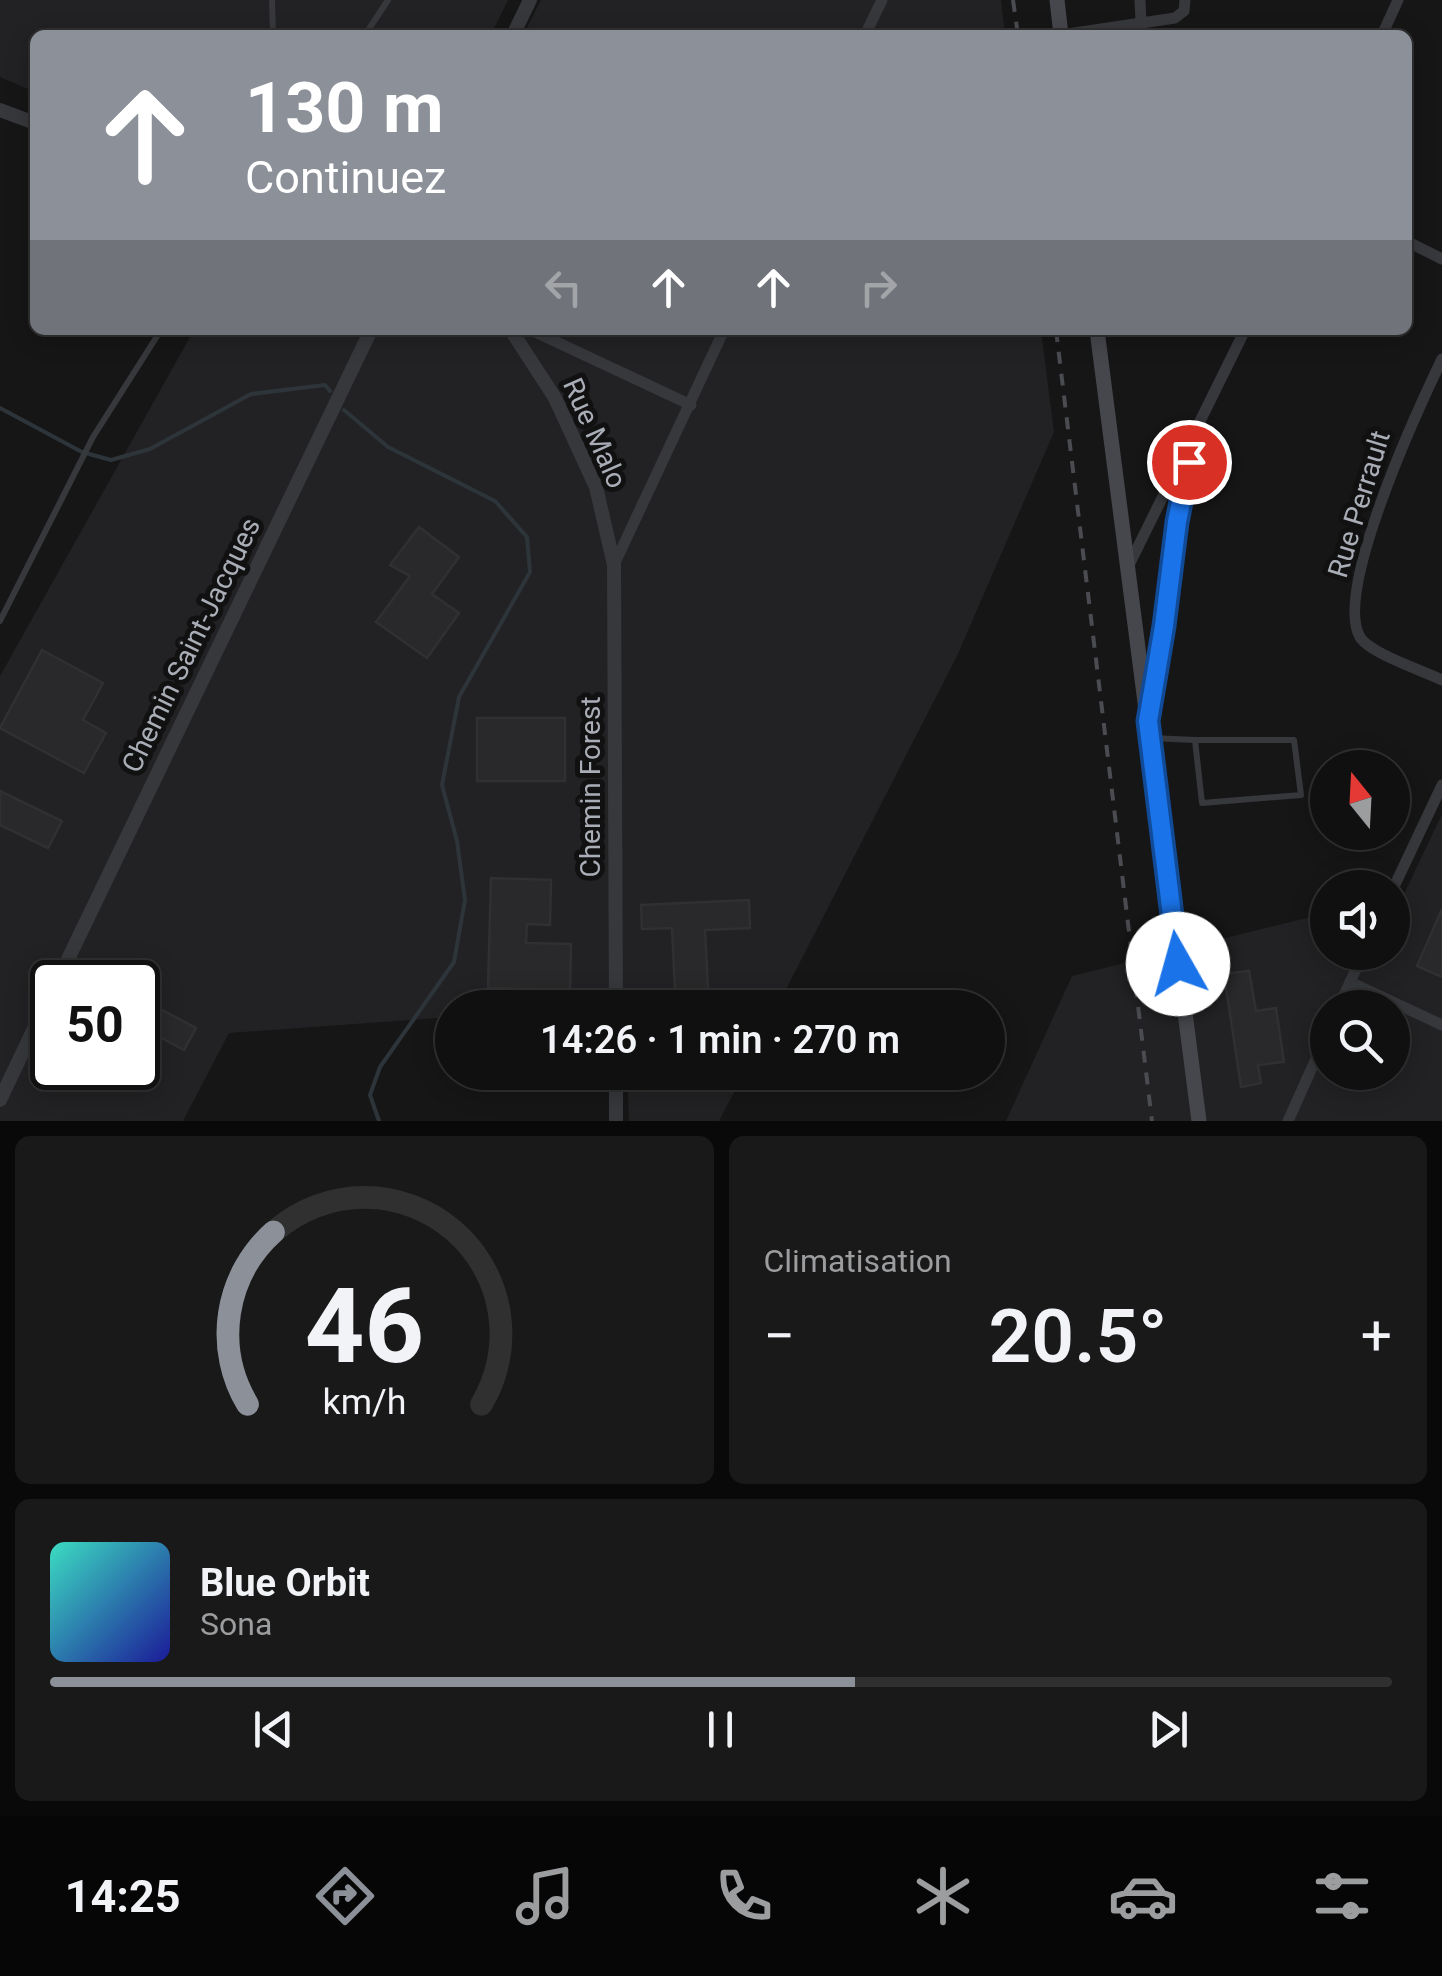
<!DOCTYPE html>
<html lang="fr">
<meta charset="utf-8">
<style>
:root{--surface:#101011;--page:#19191a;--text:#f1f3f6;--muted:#9c9d9f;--line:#303031;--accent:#8c9099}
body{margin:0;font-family:Roboto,sans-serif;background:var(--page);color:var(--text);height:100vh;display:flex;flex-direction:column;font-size:38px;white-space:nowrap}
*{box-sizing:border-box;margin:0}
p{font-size:32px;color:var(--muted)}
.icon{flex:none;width:55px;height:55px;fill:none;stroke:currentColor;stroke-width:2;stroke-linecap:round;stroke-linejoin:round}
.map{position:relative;height:1121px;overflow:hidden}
.side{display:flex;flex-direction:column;gap:15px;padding:15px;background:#090909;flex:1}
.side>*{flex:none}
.top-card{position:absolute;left:30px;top:30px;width:1382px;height:305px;border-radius:15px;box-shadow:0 5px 25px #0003,0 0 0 2px var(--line);background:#8c9099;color:#fff;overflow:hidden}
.needle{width:65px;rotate:342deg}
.fabs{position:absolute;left:1310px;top:750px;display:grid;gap:20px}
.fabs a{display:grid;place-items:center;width:100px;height:100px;border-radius:50%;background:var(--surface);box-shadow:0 5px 25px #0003,0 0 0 2px var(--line);font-size:50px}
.speed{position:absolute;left:30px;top:960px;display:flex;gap:20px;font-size:50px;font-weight:700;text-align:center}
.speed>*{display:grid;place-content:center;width:130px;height:130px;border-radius:50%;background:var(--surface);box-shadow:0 5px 25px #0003,0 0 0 2px var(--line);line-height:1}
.speed .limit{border:5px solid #111;border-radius:15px;background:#fff;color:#111}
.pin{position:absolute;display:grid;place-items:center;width:85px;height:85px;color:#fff;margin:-42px;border:5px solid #fff;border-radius:50%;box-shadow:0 2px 10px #0007}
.me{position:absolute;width:110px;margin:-55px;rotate:353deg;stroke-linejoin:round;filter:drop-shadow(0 0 8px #0008)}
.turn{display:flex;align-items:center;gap:35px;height:210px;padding:0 50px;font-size:45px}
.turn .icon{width:130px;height:130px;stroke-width:2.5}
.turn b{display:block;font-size:70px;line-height:85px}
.lanes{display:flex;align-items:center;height:95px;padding:0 50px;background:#0003;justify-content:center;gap:50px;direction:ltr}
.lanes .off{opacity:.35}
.big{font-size:75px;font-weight:600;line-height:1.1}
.side .tile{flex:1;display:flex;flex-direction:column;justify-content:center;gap:15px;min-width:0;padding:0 35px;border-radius:15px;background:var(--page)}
.side .dial{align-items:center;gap:0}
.dial svg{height:260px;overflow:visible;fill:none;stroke:var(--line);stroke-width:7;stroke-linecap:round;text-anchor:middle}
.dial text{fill:var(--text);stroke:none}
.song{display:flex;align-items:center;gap:30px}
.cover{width:120px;height:120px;border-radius:15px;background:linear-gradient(135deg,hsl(170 70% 55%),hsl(240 70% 35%))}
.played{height:10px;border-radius:5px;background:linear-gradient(90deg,var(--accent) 60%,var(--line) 60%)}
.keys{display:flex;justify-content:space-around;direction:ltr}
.heat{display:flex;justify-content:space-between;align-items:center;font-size:55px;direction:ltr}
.side .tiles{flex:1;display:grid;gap:15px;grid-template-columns:1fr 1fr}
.tile:last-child{grid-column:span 2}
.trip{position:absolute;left:435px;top:990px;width:570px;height:100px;border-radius:50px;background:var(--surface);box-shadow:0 5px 25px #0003,0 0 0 2px var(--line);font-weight:600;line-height:100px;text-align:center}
.tab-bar{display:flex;height:160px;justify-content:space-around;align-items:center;background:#060607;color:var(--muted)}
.tab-bar .icon{width:70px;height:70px}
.tab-bar .current{color:var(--accent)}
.tab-bar b{font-size:45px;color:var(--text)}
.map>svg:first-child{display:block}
.built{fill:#222224;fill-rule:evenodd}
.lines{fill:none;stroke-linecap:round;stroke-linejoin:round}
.stream{stroke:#2d353a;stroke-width:4}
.building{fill:#29292b;stroke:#303033;stroke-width:2.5}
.service{stroke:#37383c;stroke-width:6}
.minor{stroke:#37383c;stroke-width:11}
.tertiary{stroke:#37383c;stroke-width:14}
.secondary{stroke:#45474c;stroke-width:15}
.rail{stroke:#4a4c51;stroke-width:4;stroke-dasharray:12 10;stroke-linecap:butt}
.route-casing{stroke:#114b97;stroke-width:25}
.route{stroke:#1a73e8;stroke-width:18}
.labels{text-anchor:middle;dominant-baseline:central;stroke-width:10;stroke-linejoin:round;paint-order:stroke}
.street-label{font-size:28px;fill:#a9adb6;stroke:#111112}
</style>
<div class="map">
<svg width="1442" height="1121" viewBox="0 0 1442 1121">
<rect width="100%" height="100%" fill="#161617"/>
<!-- built -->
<g class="built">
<polygon points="0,0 508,0 491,35 35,35 35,92 0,77"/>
<polygon points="541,0 1001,0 1005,35 523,35"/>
<path d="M194,330H1041L1054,432L957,656L777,1007L625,1008L624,1005L452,1008V1017L229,1033L183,1121H0V676ZM52,982H138V1068H52Z"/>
<path d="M1442,814V1121H1006L1072,976L1327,913L1328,952H1392L1393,897L1404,894ZM1328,1008H1392V1072H1328Z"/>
<polygon points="627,1073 744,1073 719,1121 629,1121"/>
</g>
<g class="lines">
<!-- stream -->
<g class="stream">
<polyline points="0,408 82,452 111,460 150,449 251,394 325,385 330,391"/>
<polyline points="344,410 388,447 495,501 527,537 530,572 459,697 442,785 457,841 465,900 454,962 380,1067 370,1095 379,1121"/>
</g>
</g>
<!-- building -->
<g class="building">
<polygon points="419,527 459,557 432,594 459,613 427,658 376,622 410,576 390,565"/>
<polygon points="42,650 103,683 83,720 106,733 84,773 0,728"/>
<rect x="477" y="718" width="88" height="63"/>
<polygon points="0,791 62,821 48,848 0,825"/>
<polygon points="491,878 551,880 550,925 527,924 526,943 571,944 570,990 488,988"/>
<polygon points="749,900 750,928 705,930 708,989 675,990 672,928 642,929 641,905"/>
<polygon points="1442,909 1442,977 1417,966"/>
<polygon points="1249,971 1256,1011 1276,1008 1284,1062 1258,1065 1261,1083 1241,1087 1224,974"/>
<polygon points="138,997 196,1028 184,1050 138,1025"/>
<polygon points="643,1072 714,1072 715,1089 643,1091"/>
</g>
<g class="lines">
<!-- service -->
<g class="service">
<polyline points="272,0 273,35"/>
<polyline points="365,35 388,0"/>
<polyline points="0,621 93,437 161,330"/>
<polyline points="1151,738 1195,740 1202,803 1301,795 1294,740 1195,740"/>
</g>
<!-- minor -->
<g class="minor">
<polyline points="1140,0 1141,23"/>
<polyline points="865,35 882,0"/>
<polyline points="1061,35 1175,18 1184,11 1185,0"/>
<polyline points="1382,35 1398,0"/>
<polyline points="1408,242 1442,259"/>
<polyline points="531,330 691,405"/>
<path d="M1442,359C1419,407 1333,591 1360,637C1369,653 1424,671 1442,680"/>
<polyline points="614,565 724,330"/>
<polyline points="1129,565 1245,330"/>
<polyline points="1392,891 1442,785"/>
<polyline points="1350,982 1442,1025"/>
<polyline points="1338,1008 1364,952"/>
<polyline points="1288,1121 1328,1032"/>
</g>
<!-- tertiary -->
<g class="tertiary">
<polyline points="513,35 530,0"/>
<polyline points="0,110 35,123"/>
<polyline points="511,330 555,398 596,487 614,565 616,1008"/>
<polyline points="57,982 371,330"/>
<polyline points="0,1100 52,991"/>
<polyline points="616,1121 616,1072"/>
</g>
<!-- secondary -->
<g class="secondary">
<polyline points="1057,0 1061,35"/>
<polyline points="1097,330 1199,1121"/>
<polyline points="1151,702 1177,522 1195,433"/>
</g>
<!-- rail -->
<g class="rail">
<polyline points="1013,0 1018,35"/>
<polyline points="1056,330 1152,1121"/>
</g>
</g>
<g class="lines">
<defs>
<polyline id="route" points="1178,964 1148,721 1164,626 1177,522 1189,462"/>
</defs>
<!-- route casing -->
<use href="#route" class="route-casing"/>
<!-- route -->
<use href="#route" class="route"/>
</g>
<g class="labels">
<!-- street labels -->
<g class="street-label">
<text transform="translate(595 433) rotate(66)">Rue Malo</text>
<text transform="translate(1359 504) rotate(-73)">Rue Perrault</text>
<text transform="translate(191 645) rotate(-64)">Chemin Saint-Jacques</text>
<text transform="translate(590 787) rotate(-90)">Chemin Forest</text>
</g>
</g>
</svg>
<div class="fabs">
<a><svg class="needle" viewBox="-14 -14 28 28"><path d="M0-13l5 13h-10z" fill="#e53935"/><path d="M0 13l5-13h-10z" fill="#9c9d9f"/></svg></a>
<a><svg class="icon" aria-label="sound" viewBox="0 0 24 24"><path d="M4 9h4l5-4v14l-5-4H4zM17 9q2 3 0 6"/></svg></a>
<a><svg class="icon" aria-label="search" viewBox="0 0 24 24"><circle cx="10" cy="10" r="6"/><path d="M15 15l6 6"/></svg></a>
</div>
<div class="speed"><div class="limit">50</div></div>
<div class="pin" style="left:1189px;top:462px;background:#d93025"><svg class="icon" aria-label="arrive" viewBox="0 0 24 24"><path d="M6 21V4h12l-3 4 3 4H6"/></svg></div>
<svg class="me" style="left:1178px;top:964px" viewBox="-20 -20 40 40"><circle r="19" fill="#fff"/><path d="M0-13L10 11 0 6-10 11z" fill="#1a73e8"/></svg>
<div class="trip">14:26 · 1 min · 270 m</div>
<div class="top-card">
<div class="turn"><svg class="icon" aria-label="ahead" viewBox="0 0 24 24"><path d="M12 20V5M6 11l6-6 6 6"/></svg><div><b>130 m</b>Continuez</div></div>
<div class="lanes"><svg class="icon off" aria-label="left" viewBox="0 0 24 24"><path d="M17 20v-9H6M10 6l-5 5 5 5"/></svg><svg class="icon" aria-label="ahead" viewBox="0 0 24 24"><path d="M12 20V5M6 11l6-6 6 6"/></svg><svg class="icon" aria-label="ahead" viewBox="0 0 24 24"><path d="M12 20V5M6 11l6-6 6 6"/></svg><svg class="icon off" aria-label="right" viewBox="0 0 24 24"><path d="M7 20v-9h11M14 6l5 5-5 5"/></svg></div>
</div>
</div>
<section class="side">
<div class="tiles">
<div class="tile dial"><svg viewBox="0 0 100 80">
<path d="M14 69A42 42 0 1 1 86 69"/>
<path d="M14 69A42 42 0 0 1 22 16" stroke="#8c9099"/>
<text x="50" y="56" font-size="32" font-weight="700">46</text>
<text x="50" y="72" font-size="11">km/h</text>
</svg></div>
<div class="tile"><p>Climatisation</p>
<div class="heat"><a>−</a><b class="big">20.5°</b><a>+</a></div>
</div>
<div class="tile">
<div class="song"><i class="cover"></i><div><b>Blue Orbit</b><p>Sona</p></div></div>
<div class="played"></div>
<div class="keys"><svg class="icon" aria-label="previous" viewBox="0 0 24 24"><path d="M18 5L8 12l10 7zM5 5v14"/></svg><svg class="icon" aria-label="pause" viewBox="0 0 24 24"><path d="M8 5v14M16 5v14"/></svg><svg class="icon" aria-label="next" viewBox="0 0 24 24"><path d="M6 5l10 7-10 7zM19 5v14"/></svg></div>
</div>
</div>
</section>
<nav class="tab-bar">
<b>14:25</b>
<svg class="icon current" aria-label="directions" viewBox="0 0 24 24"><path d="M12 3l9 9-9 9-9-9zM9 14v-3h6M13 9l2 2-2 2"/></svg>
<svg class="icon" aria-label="music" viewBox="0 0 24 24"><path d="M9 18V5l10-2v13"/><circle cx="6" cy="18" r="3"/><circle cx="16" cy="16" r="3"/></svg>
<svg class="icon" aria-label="phone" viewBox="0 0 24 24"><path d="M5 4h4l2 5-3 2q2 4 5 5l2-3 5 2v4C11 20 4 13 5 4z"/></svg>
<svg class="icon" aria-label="climate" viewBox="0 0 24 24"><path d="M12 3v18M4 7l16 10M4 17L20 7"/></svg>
<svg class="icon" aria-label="car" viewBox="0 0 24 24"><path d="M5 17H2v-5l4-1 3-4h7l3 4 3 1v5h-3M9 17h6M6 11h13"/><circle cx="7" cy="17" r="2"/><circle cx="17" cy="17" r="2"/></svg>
<svg class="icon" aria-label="filters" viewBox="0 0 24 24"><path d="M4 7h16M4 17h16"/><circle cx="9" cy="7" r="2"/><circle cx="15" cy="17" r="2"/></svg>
</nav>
